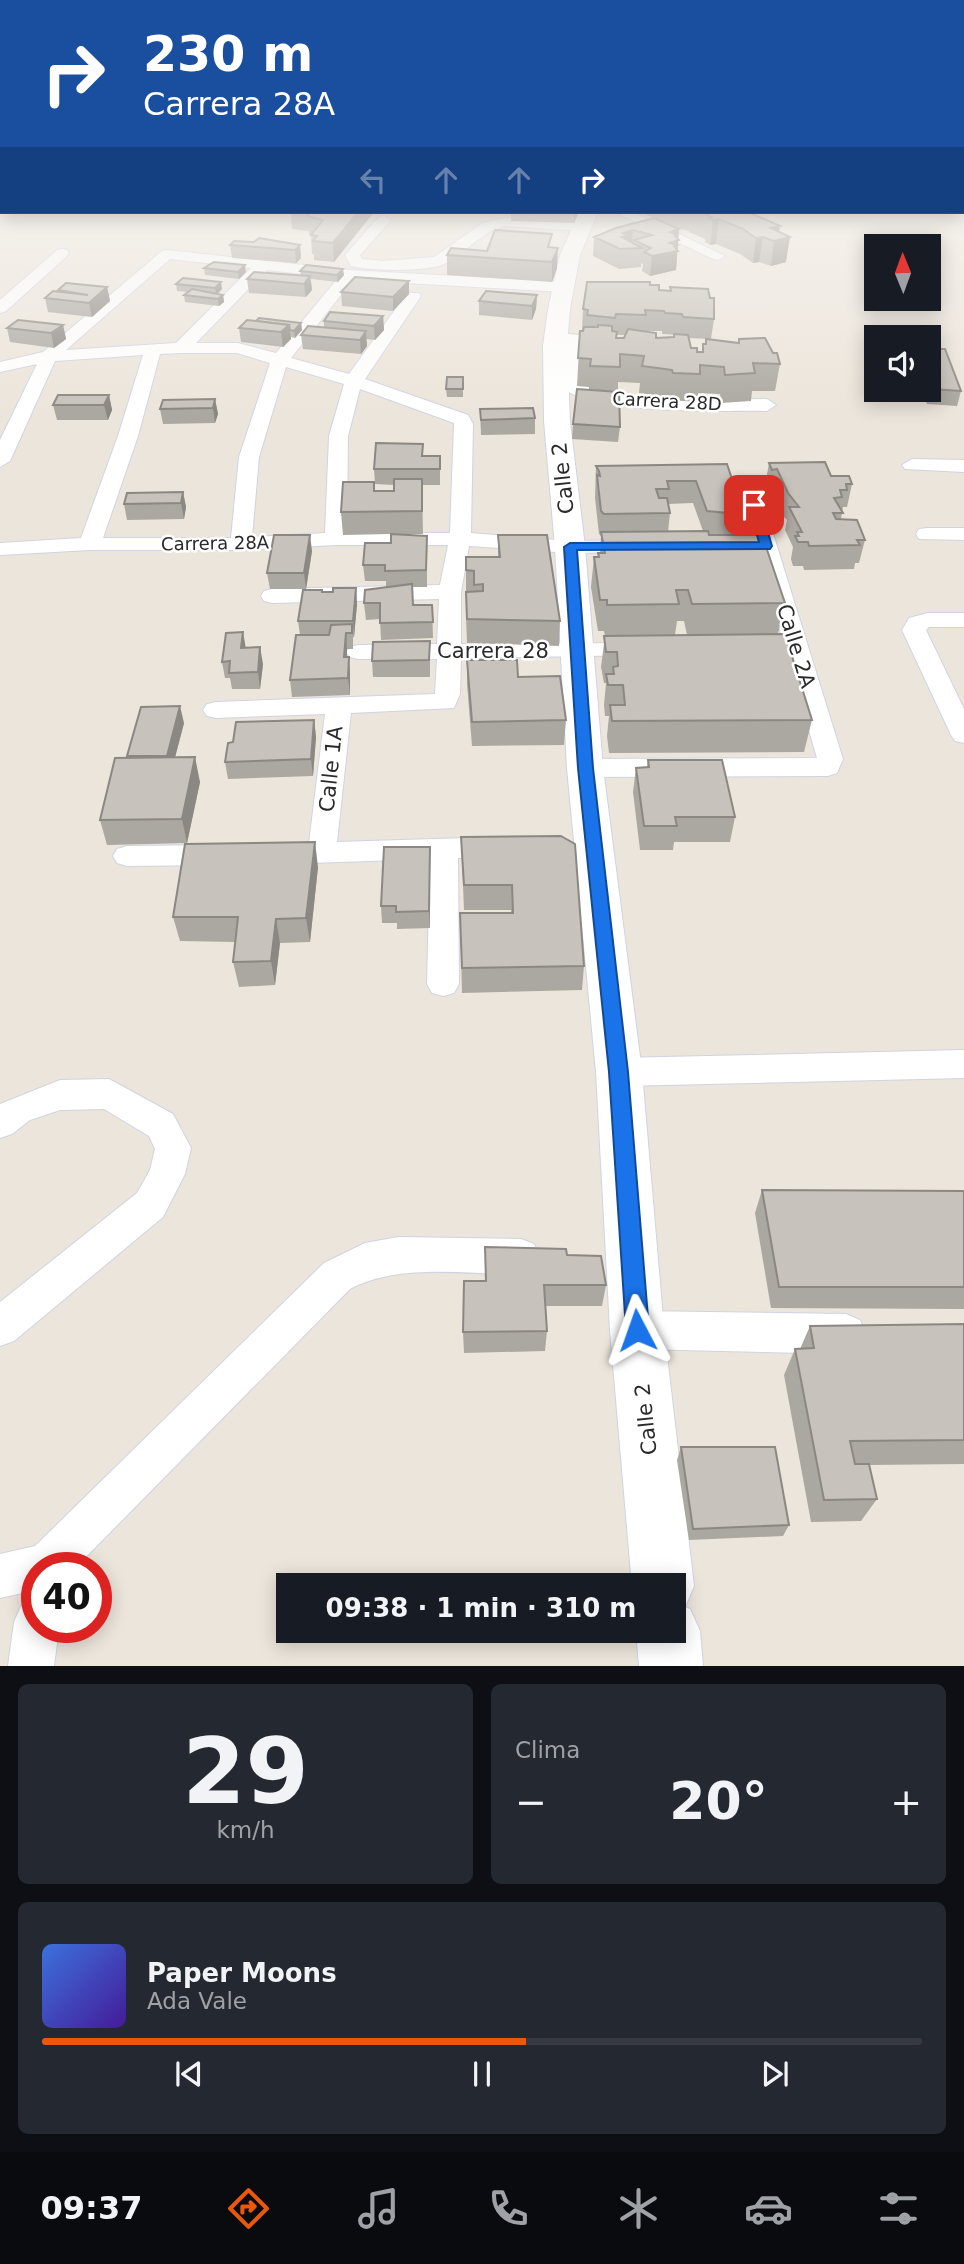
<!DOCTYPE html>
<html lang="es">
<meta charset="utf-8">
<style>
:root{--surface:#171b24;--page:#242831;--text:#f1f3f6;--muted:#9ea1a6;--line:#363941;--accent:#ea580c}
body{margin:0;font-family:"DejaVu Sans",sans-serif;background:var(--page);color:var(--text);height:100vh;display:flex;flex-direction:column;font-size:26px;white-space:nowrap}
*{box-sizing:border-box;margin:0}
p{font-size:23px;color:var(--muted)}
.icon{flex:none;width:38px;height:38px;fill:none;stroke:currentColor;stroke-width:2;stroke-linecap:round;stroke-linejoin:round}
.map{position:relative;height:1666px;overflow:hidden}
.panel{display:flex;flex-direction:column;gap:18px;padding:18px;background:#0d0f14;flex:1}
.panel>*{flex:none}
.guide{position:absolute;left:0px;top:0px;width:964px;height:214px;box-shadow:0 4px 18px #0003;background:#1a4fa0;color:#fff;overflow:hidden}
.needle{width:46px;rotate:359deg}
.buttons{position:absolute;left:864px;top:234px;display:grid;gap:14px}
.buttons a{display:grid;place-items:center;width:77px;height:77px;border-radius:0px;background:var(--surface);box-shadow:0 4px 18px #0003;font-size:35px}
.speed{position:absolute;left:21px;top:1552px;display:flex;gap:14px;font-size:35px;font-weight:700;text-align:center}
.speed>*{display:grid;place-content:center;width:91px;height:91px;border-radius:50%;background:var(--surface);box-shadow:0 4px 18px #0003;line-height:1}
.speed .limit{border:10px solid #d22;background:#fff;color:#111}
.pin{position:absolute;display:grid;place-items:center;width:60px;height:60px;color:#fff;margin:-30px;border-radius:14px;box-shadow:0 4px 10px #0006}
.me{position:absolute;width:77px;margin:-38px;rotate:356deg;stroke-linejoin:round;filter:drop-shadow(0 0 5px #0008)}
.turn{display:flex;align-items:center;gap:24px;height:147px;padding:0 28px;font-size:32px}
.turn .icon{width:91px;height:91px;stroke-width:2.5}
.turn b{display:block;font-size:49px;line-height:60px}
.lanes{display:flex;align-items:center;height:66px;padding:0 28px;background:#0003;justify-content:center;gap:35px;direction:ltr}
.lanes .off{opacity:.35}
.big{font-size:52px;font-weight:800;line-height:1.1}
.panel .tile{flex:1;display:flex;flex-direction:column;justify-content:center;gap:10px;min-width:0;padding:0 24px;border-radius:10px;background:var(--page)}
.panel .dial{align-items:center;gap:0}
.dial b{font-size:91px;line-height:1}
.song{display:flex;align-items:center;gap:21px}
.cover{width:84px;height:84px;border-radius:10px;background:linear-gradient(135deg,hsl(220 70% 55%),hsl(260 70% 35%))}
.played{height:7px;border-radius:4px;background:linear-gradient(90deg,var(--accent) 55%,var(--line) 55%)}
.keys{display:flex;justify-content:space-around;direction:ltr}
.heat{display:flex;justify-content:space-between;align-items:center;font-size:38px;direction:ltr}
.panel .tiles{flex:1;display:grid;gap:18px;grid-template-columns:1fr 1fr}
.tile:last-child{grid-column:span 2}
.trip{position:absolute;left:276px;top:1573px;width:410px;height:70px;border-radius:0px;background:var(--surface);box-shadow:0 4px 18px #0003;font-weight:800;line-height:70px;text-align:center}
.tab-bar{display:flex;height:112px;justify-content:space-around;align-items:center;background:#090b0e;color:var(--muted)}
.tab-bar .icon{width:49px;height:49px}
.tab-bar .active{color:var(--accent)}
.tab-bar b{font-size:32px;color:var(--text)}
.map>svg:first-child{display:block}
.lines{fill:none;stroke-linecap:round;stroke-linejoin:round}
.street-casing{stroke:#d0d3e3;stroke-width:2}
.secondary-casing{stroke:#d0d3e3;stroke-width:2}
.street{fill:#fff;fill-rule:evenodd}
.secondary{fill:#fff;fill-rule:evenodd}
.wall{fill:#aba7a1;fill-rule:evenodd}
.shaded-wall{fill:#8b8883}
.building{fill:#c7c2bb;stroke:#8b8883;stroke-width:2}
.route{fill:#1a73e8;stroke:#114b97;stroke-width:2}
.labels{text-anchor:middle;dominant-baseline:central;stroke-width:5;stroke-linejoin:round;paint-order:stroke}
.far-street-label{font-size:18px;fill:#2a2a2a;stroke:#fff}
.street-label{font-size:21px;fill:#2a2a2a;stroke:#fff}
</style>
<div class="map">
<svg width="964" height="1666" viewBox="0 0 964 1666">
<rect width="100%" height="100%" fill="#ece5db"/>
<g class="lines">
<defs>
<g id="street">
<polygon points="615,212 633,212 725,256 718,260 713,259"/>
<path d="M384,216L391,220L360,255L362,259L383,261L434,257L483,223L505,218L581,223L588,227L581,231L505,226C481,232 466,253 444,264C427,272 369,271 351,266L345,255L379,217Z"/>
<polygon points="62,249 67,250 69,253 67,256 6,311 0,313 0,300 57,250"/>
<path d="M167,250L349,270L564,282L572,287L564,292L353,280L291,358L349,374L407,293H419L421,296L365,379L468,415L473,424L471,533L570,541L637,540L645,541L648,546L645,551L637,552L570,553L469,546L461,592V644L642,643L650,645L654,650L650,655L461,658L460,694L454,708L351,713L337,842L499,837L509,840L513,847L509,854L499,857L458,858L459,984L454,993L443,996L432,993L427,984L430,859L280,864L270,861L266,854L270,847L309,843L325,714L216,718L207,716L203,710L207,704L216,702L435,694L437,659H358L350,657L346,652L350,647L358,645L437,644L439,599L272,603L264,601L261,596L264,591L272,589L440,585L448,545H336L241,550H90L0,555V543L81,538L118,436L143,355L55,361L10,461L0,467V440L37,364L0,372V362L43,352L162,251ZM170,259L251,268L176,343L66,350ZM267,270L338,278L276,353L238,343H196ZM181,353H237L270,363L239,457L231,538H103L138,436L160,354ZM286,367L344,384L329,436L325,533L252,537L259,457ZM360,389L454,423L450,533H347L348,436Z"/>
<path d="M555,333L580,335L582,339L578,382C638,405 704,399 767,399L776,405L767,411C726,410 586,416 560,385L565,344L549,342L547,338L549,334Z"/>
<polygon points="912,459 964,460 964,472 905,469 902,465"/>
<polygon points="748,479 755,481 758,485 843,759 837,773 828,776 585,777 576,774 572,768 576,762 585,759 817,758 738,485 741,481"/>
<polygon points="927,528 964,528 964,540 919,539 916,534 919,529"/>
<polygon points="928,613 964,613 964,627 929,627 926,630 964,709 964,743 955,741 951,735 902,630 909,618"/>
<polygon points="219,845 229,848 233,855 229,862 219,865 127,866 117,863 113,856 117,849 127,846"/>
<polygon points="964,1050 964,1078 619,1086 607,1082 602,1072 607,1062 619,1058"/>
<polygon points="109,1079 173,1114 191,1148 185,1174 163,1217 14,1341 0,1346 0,1302 137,1193 150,1170 155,1149 149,1136 104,1109 60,1110 30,1120 12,1134 0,1138 0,1104 60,1080"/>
<path d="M398,1237L521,1239L534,1244L540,1257L534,1270L521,1275C467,1274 399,1263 350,1289L75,1568H37V1590L0,1598V1554L35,1546L324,1263L365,1243Z"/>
<polygon points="637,1311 846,1314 860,1320 866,1334 860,1348 846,1354 637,1349 623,1344 617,1330 623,1316"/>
<polygon points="37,1599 37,1628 59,1628 54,1666 8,1666 14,1622 21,1606"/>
</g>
<polygon id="secondary" points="579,212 598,212 580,255 570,309 567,346 570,421 585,547 603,768 642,1072 664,1330 694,1586 685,1607 690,1609 700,1631 703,1666 639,1666 636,1631 674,1631 674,1586 632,1586 610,1330 596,1072 567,768 555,547 544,421 543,346 548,309 560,255"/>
</defs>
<!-- street casing -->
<use href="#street" class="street-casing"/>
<!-- secondary casing -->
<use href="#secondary" class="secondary-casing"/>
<!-- street -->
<use href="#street" class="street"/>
<!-- secondary -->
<use href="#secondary" class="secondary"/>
</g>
<!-- wall -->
<g class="wall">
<polygon points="291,212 374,212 334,262 314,260 314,254 312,254 311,235 309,235 309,231 292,229"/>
<polygon points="511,212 578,212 574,223 511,221"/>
<polygon points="640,212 748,212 780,226 779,232 786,262 771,266 759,262 753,263 740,254 716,244 710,245 705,242 705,239 689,232 689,231 673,227 679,229 676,270 650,276 642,271 643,264 641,263 641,267 619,269 593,256 594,237 654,218"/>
<polygon points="230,245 300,245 301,258 296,263 232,258"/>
<polygon points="551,248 557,268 552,282 447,275 447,255 487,251"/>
<polygon points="204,268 246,272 239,279 205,275"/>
<polygon points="300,271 344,275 338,282 311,279 312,290 306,297 249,293 247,279 301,275"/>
<polygon points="409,281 409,294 393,311 342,306 341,292"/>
<polygon points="176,284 222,289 217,294 223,295 224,302 219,306 185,302 184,295 188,292 177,291"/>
<path d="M650,285L659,290L670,291V287L714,319L711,339L689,338L691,348L697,352H702L703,344H705L706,339L738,343L739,339L773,353L780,364L775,391H752L751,401L721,403L720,394L698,393L697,402L670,400L669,397L639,393L640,383L618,382V392L620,427L618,442L572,439L573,424L589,390V387L577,386L580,331H583V330H582L583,309ZM646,331H662V334L680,335L674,337L656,338ZM617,335H626L624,338H617Z"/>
<polygon points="107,287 110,301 92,317 48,312 45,298 58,292 58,290"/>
<polygon points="537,295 536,309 532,320 479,315 479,301"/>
<polygon points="383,316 384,330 375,340 366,339 367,346 361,354 303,349 301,335 324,327 324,321"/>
<polygon points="301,323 302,330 295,338 291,337 291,339 283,347 241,342 239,328"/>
<polygon points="63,325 66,339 54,348 10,342 7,328"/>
<polygon points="929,349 961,391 957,406 927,404 922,392 923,390 929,390"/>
<polygon points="463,377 463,397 447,397 446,389"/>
<polygon points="109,395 112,410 108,420 57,420 53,405"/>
<polygon points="215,399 218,414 215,423 163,424 160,409"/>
<polygon points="480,409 535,418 535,434 481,435"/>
<polygon points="423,444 423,456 440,456 440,485 422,485 423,534 400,534 427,536 427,587 412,587 413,605 432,605 433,638 381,640 380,619 366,620 364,603 386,587 386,581 365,581 363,565 391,543 391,534 343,535 341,512 374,482 374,491 394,491 394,485 375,484 374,469"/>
<polygon points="769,463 831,476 852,484 847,507 843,507 841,519 865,540 859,563 855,563 854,569 804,570 803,566 793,566 791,559 793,547 785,530 787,520 783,516 773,492 768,492 765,486"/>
<path d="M596,466L732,479L746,510L742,533H736L735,535L785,603L778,634L812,720L804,752L609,753L607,736L609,716H605L604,705L606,683H604L601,667L605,636L604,631H598L591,587L594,557H598V553H600L601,536L599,534L595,498ZM693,503L703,531L668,532L670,513L668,504ZM677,621H684L687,635H675Z"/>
<polygon points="183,492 186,507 184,519 127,520 124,504"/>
<polygon points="498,535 560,621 559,646 467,643 466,616 466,557 498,557"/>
<polygon points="312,551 306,589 270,589 267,573"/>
<polygon points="356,588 357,604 354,637 353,637 353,649 347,649 347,657 350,673 350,695 292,697 290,680 300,635 298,621 322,592 333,592"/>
<polygon points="243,632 245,648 263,664 260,689 232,689 230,678 225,678 222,662"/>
<polygon points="430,657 430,677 373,677 372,661"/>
<polygon points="467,660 518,677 566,720 564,745 472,746 467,684"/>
<polygon points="314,720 316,737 313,776 228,779 225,762"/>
<polygon points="184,723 175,757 200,782 187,843 107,845 100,820 127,756"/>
<polygon points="648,760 735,817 730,842 674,842 673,850 640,850 633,792 636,768 647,767"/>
<polygon points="561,836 584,966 582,990 462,993 460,913 511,913 511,910 464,910 461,837"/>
<polygon points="430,847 430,928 397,929 397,923 382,923 381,906"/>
<polygon points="318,867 310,942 280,943 275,985 239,987 233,962 236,942 180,941 173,917"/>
<polygon points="762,1190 964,1191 964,1309 771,1308 755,1213"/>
<polygon points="567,1255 606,1285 602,1306 545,1306 547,1331 545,1351 464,1353 463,1332 485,1281"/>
<polygon points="964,1324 964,1464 869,1465 877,1499 861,1521 811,1522 784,1375 795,1349 800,1349 810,1326"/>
<polygon points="681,1447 789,1525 783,1536 689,1540 677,1460"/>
</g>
<!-- shaded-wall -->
<g class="shaded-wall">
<polygon points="358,212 374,212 334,262 333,243"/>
<polygon points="574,212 577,212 577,216 574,223"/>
<polygon points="719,219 716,244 710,245 713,220"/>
<polygon points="780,226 777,240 790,237 786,262 771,266 774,241 771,228"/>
<polygon points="679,229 676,270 650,276 652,256 670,232"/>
<polygon points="633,230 631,249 622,237 623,233"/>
<polygon points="763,237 759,262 753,263 756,238"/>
<polygon points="300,245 301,258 296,263 295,250"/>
<polygon points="558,248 557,268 552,282 552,262"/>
<polygon points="245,265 246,272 239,279 238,272"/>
<polygon points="343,269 344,275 338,282 337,275"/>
<polygon points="310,276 312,290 306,297 304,284"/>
<polygon points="409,281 409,294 393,311 393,297"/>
<polygon points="221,282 222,289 216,295 215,288"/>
<polygon points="107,287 110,301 92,317 89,303"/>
<polygon points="223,295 224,302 219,306 218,299"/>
<polygon points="537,295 536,309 532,320 532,306"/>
<polygon points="383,316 384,330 375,340 374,326"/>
<polygon points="301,323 302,330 295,338 294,331"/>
<polygon points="63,325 66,339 54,348 51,333"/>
<polygon points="289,325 291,339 283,347 281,332"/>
<polygon points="366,331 367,346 361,354 360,340"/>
<polygon points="109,395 112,410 108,420 104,405"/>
<polygon points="215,399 218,414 215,423 213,408"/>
<polygon points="183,492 186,507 184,519 181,503"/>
<polygon points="310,535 312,551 306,589 304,573"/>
<polygon points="356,588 357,604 354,637 353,621"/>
<polygon points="243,632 246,649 241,648"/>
<polygon points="346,633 347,649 346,673 344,657"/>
<polygon points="260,647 263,664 260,689 258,672"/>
<polygon points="349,657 350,673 350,695 348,678"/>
<polygon points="180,706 184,723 171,773 167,756"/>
<polygon points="314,720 316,737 313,776 311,759"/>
<polygon points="195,757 200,782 187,843 182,819"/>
<polygon points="315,842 318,867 310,942 306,918"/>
<polygon points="430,847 430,928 429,911"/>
<polygon points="276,919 280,943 275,985 271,961"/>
</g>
<!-- building -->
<g class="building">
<polygon points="302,212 358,212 333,243 313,241 317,236 311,235 323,220 307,216 310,212"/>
<polygon points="700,212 748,212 780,226 771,228 790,237 774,241 763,237 756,238 743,229 719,219 713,220 708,218 712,217"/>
<polygon points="654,218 679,229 670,232 677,235 675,236 679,240 670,243 677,245 674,246 678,251 652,256 644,252 651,248 634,240 652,235 633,230 623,233 628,236 622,237 642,248 620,249 594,237 616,228"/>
<polygon points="495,230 552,234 548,247 558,248 552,262 447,255 451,248 487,251"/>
<polygon points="259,238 300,245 295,250 230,245 234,241 254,242"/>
<polygon points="214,262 245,265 238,272 204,268"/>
<polygon points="306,265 343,269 337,275 300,271"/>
<polygon points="254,272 310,276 304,284 247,279"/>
<polygon points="355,277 409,281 393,297 341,292"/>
<polygon points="183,278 221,282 215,288 176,284"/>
<polygon points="587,282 650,282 650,285 659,285 659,290 671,291 670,287 708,289 710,298 714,298 714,319 683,317 682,314 665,313 664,311 645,310 646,315 616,314 615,318 587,315 588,310 583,309"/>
<polygon points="66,283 107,287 89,303 45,298 53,291 88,295 58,290"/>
<polygon points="192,289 223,295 218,299 184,295"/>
<polygon points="486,291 537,295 532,306 479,301"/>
<polygon points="330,312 383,316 374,326 324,321"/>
<polygon points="259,318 301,323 294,331 290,330 289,325 256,321"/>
<polygon points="18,320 63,325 51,333 7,328"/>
<polygon points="247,320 289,325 281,332 239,328"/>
<polygon points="598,325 612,326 612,331 617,332 616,338 624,338 628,329 656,333 656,338 674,337 674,334 688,335 691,348 697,348 697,352 703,352 703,344 706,344 706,339 739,343 739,339 765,338 773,353 777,353 780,364 753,363 755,373 725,375 724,367 700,365 700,374 673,373 672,370 642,366 644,356 620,354 620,367 590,366 591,359 578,358 580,331 583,331 584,327 598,327"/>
<polygon points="308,326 366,331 360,340 301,335"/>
<polygon points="929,349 945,349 961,391 931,389 929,384 929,377 931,377 929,372"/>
<polygon points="447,377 463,377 463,389 446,389"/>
<polygon points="577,389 619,392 620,427 573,424"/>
<polygon points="58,395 109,395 104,405 53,405"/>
<polygon points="215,399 213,408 160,409 163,400"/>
<polygon points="533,408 535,418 481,420 480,409"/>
<polygon points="376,443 423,444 422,456 440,456 440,469 374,469"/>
<polygon points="825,462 831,476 849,476 852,484 846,484 847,490 840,490 842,497 834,498 843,513 833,513 836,519 857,520 865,540 857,540 860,545 809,546 808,542 798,542 795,536 799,536 797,532 802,532 789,507 799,507 788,493 777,469 772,470 769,463"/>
<polygon points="727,464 732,479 736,479 746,510 737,510 739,514 707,511 696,481 667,481 669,489 656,489 659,498 667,498 670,513 604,514 601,511 597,475 600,476 599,471 596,466"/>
<polygon points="394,479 422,479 422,511 341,512 343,482 374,482 374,491 394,491"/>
<polygon points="183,492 181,503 124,504 127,493"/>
<polygon points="708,531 709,535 762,535 785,603 692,604 688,590 676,590 679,604 607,605 607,600 600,600 594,557 599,557 598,553 605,553 601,532"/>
<polygon points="391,534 427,536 426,570 385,571 385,565 363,565 365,543 391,543"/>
<polygon points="274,535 310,535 304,573 267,573"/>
<polygon points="498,535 547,535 560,621 467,619 466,592 483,591 483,584 474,585 474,571 466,570 466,557 500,557"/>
<polygon points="412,584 413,605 432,605 433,622 380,623 380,603 364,603 365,590"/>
<polygon points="333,588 356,588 353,621 298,621 303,590 322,590 322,592 333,592"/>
<polygon points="352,624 352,633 346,633 344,657 349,657 348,678 290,680 296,635 329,635 331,625"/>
<polygon points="243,632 241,648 260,647 258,672 229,673 230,661 222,662 226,633"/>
<polygon points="785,634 812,720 612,721 610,705 625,705 623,685 608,685 606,674 614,674 613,667 618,666 617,652 606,652 604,636"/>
<polygon points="430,641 429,660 372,661 373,642"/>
<polygon points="467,660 517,660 518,677 560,676 566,720 472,722"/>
<polygon points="180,706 167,756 127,756 141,707"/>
<polygon points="314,720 311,759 225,762 228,743 233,742 236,722"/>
<polygon points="195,757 182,819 100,820 115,758"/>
<polygon points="648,760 722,760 735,817 675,817 677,826 644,826 636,768 649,767"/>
<polygon points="561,836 575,844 584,966 462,968 460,913 513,913 512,885 464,885 461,837"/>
<polygon points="315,842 306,918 276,919 271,961 233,962 238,917 173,917 185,844"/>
<polygon points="384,847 430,847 429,911 396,912 396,906 381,906"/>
<polygon points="762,1190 964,1191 964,1287 779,1287"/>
<polygon points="485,1247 566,1249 567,1255 601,1256 606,1285 544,1285 547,1331 463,1332 464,1281 486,1281"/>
<polygon points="964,1324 964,1440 850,1441 855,1464 869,1464 877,1499 824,1500 795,1349 814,1348 810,1326"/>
<polygon points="681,1447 775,1447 789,1525 693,1529"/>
</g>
<!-- sky -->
<linearGradient id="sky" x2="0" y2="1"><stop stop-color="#76bceb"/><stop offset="0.43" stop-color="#f6f3ef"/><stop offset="1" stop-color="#f6f3ef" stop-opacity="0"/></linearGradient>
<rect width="964" height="410" fill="url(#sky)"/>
<!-- route -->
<polygon class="route" points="754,502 760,505 772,546 770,549 577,550 593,768 628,1072 649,1330 645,1338 637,1341 629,1338 626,1330 609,1072 578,768 564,547 570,543 759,542 748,505"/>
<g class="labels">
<!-- far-street labels -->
<g class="far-street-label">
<text transform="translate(667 401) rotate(3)">Carrera 28D</text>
<text transform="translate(215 543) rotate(-1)">Carrera 28A</text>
</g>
<!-- street labels -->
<g class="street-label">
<text transform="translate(563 478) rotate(-96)">Calle 2</text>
<text transform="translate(796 646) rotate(73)">Calle 2A</text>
<text x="493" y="651">Carrera 28</text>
<text transform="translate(331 769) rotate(-84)">Calle 1A</text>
<text transform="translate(646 1419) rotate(-96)">Calle 2</text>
</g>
</g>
</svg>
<div class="buttons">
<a><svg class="needle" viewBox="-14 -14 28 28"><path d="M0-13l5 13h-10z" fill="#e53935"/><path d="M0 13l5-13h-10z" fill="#9ea1a6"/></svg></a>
<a><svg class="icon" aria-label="sound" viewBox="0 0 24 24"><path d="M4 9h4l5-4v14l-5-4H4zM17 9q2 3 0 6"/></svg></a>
</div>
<div class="speed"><div class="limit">40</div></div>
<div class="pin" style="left:754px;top:505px;background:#d93025"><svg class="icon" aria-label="arrive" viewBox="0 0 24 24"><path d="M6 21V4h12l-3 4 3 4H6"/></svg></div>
<svg class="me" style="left:637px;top:1330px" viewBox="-20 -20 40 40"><path d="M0-17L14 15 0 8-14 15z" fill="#1a73e8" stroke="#fff" stroke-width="4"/></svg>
<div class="trip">09:38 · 1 min · 310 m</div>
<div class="guide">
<div class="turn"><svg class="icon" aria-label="right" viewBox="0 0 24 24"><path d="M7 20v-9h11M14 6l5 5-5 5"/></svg><div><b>230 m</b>Carrera 28A</div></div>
<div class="lanes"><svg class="icon off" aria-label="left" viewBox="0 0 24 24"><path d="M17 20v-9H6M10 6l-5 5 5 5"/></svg><svg class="icon off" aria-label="ahead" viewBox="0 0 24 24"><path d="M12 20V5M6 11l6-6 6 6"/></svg><svg class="icon off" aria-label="ahead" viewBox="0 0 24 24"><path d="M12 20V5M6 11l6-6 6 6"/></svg><svg class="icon" aria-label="right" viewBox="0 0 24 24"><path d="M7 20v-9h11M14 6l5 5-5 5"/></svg></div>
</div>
</div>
<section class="panel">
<div class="tiles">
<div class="tile dial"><b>29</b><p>km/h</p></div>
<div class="tile"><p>Clima</p>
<div class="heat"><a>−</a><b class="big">20°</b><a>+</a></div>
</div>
<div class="tile">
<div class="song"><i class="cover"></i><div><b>Paper Moons</b><p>Ada Vale</p></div></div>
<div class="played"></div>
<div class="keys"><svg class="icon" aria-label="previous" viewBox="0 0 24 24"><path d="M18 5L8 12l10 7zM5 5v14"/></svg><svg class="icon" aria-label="pause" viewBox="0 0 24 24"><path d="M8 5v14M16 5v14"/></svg><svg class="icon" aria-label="next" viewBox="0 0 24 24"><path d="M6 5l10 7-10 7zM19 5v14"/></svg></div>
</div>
</div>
</section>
<nav class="tab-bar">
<b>09:37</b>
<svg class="icon active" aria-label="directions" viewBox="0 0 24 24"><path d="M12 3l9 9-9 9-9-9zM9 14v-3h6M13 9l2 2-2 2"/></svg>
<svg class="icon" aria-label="music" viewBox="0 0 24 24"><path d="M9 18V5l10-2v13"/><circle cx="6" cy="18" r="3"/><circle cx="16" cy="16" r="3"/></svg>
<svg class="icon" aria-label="phone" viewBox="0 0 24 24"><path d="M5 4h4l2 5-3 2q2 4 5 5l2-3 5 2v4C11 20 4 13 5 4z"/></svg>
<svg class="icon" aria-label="climate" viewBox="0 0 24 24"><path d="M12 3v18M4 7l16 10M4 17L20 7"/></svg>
<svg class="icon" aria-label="car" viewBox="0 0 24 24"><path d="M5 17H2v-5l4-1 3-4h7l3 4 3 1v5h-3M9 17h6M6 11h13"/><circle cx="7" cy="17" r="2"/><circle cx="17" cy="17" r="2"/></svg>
<svg class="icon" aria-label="filters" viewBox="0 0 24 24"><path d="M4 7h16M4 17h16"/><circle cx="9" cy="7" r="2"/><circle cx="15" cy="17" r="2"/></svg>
</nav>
